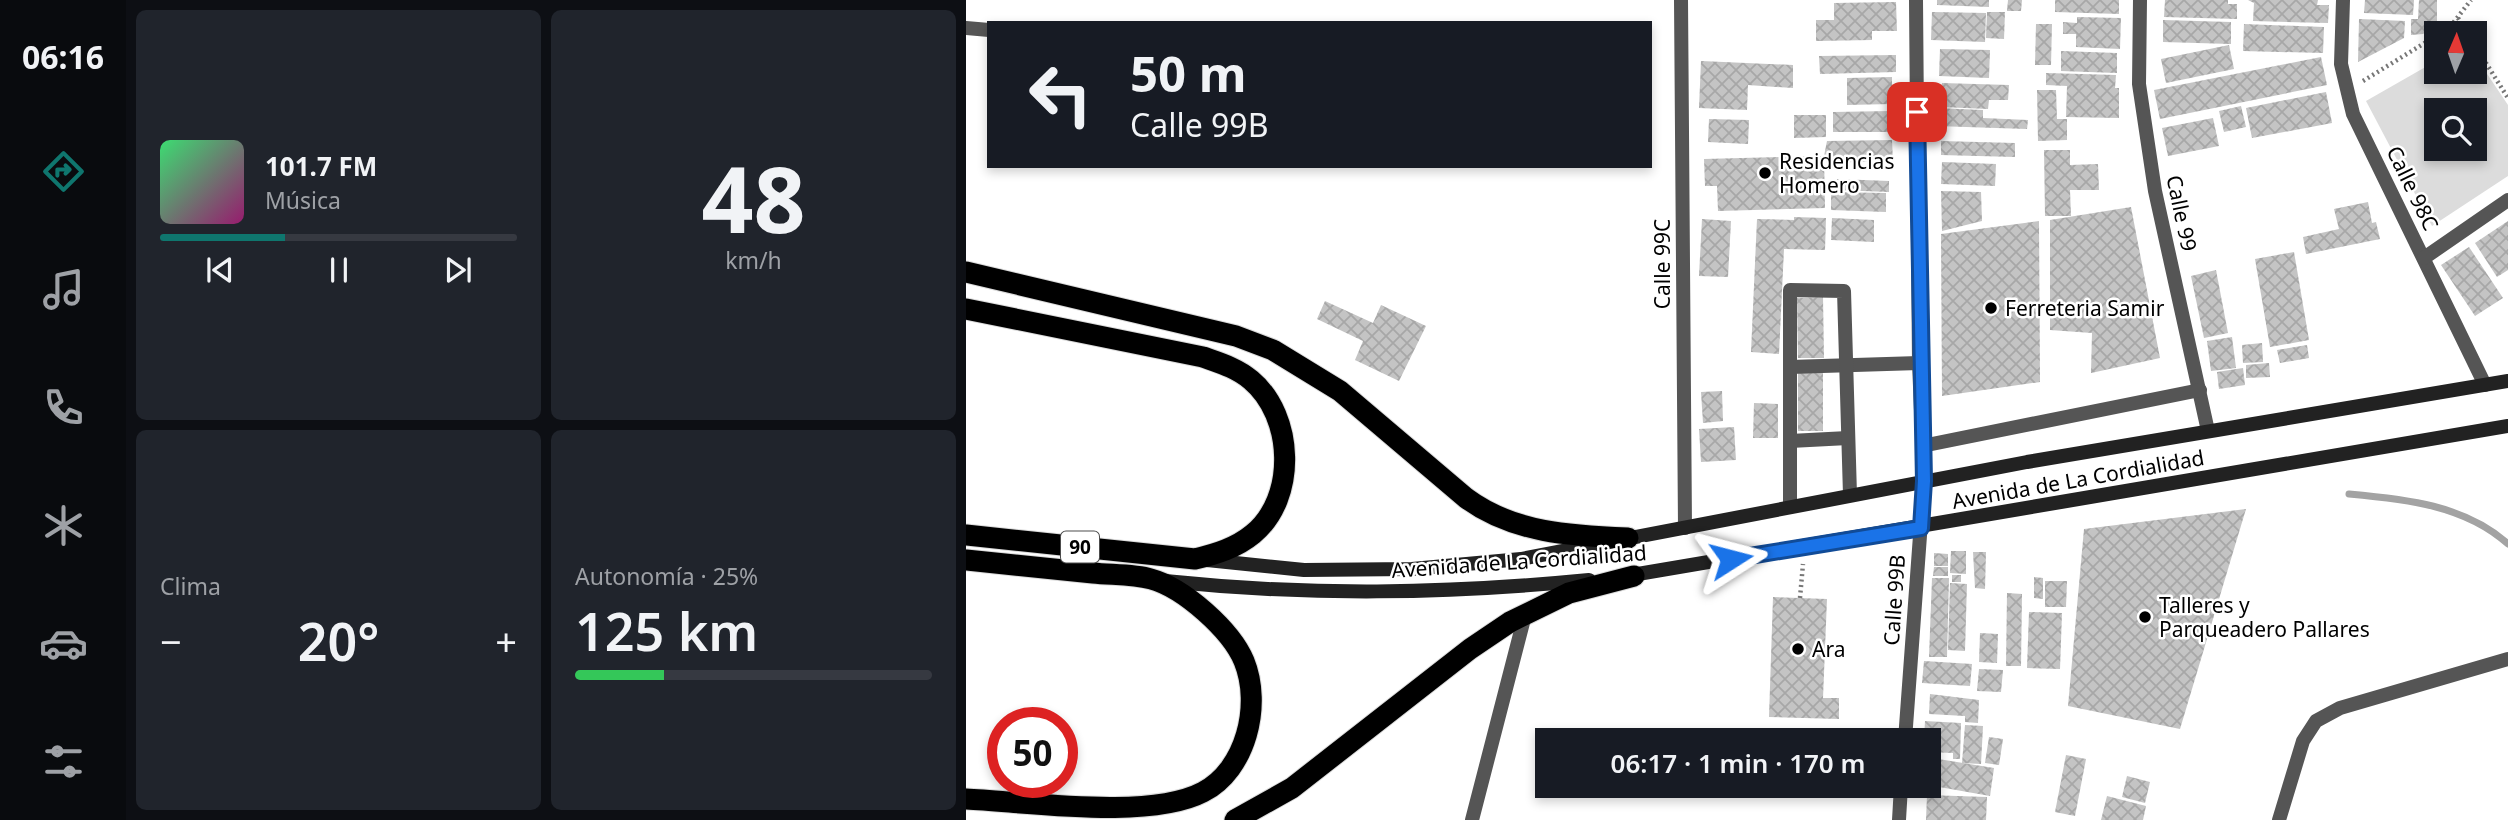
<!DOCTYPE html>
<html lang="es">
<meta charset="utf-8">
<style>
:root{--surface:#171b24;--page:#20242c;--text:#f1f3f6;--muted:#9ea1a6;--line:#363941;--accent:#0f766e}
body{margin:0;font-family:"Noto Sans",sans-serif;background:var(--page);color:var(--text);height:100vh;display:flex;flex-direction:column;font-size:26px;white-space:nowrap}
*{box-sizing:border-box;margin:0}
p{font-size:23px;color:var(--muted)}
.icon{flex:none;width:38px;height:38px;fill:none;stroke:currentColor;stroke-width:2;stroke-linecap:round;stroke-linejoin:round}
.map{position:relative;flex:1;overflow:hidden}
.sheet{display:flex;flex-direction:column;gap:10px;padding:10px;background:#0d0f14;width:840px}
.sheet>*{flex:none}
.guide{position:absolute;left:21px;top:21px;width:665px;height:147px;border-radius:0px;box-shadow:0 4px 10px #0003;background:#171b24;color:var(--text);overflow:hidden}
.needle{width:46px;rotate:2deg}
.buttons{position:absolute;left:1458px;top:21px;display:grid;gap:14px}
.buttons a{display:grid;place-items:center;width:63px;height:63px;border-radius:0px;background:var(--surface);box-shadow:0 4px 10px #0003;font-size:35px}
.speed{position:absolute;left:21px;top:707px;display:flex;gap:14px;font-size:35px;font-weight:700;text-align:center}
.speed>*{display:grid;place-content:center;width:91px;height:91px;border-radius:50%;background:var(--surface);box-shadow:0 4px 10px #0003;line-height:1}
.speed .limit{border:10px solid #d22;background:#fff;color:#111}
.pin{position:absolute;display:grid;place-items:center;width:60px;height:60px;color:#fff;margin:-30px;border-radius:14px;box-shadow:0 4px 10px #0006}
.me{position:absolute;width:77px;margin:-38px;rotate:81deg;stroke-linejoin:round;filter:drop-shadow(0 0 5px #0008)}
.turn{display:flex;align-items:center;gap:24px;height:147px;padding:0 28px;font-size:32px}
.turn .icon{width:91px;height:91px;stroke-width:2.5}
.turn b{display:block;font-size:49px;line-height:60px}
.big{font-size:52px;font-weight:600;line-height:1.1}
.sheet .card{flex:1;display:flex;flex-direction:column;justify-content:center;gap:10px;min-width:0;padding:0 24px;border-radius:10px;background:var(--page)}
.sheet .dial{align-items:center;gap:0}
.dial b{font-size:91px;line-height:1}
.song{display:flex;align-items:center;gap:21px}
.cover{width:84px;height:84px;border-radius:10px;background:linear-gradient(135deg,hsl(140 70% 55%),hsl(320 70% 35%))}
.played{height:7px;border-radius:4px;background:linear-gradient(90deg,var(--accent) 35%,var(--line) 35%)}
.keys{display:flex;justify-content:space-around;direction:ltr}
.heat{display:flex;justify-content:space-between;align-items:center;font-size:38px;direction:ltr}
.charge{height:10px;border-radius:5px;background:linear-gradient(90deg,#34c759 25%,var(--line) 0)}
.sheet .tiles{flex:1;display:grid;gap:10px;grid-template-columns:repeat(2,1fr)}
.trip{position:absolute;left:569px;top:728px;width:406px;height:70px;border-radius:0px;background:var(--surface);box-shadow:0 4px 10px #0003;font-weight:600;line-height:70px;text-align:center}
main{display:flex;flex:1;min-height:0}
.menu{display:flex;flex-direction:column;width:126px;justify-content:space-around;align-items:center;background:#090b0e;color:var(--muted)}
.menu .icon{width:49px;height:49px}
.menu .on{color:var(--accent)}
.menu b{font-size:32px;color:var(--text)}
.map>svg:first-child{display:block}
.garden{fill:#dcdcdc;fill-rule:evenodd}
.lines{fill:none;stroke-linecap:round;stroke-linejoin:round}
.stream{stroke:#a3a3a3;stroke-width:7}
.building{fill:url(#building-cross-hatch)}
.highway-casing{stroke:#dbdbdb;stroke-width:23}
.path{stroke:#777;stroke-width:4.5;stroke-dasharray:2 3.5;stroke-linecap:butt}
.lane{stroke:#555;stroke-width:14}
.street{stroke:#555;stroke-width:14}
.secondary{stroke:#222;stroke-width:14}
.highway{stroke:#000;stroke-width:21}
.route-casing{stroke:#114b97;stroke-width:18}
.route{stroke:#1a73e8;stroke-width:12}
.poi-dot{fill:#000;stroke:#fff;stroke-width:2.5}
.labels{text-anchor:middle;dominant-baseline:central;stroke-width:5;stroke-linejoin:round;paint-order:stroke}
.shield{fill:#fff;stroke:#4c4c4c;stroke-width:2}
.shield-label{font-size:19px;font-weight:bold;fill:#000}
.poi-label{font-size:21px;fill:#000;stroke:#fff;text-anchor:start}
.street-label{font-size:21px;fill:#000;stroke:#fff}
</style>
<main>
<nav class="menu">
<b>06:16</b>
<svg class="icon on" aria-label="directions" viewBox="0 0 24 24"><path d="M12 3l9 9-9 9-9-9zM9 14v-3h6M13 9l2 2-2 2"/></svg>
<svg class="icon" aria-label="music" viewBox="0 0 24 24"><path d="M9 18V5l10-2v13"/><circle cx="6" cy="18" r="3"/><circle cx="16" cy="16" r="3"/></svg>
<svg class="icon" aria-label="phone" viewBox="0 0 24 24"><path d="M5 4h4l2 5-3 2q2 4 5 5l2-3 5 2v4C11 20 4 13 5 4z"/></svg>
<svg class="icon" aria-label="climate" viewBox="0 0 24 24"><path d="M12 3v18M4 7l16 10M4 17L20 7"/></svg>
<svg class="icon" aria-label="car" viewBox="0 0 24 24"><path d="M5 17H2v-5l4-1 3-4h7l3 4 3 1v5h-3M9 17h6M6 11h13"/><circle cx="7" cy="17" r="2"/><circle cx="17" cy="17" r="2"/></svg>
<svg class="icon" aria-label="filters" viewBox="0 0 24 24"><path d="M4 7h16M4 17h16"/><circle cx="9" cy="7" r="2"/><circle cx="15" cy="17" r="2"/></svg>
</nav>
<section class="sheet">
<div class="tiles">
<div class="card">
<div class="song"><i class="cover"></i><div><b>101.7 FM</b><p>Música</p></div></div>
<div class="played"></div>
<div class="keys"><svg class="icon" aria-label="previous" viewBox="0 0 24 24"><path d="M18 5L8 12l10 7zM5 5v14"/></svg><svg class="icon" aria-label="pause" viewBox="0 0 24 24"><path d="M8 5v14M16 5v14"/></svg><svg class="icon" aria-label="next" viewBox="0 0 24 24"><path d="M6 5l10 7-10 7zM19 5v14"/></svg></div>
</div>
<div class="card dial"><b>48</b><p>km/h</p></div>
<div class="card"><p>Clima</p>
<div class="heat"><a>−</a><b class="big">20°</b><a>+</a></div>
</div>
<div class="card"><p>Autonomía · 25%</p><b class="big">125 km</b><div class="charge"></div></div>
</div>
</section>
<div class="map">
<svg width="1542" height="820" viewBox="0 0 1542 820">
<defs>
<pattern id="building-cross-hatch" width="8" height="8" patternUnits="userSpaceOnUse" patternTransform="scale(1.75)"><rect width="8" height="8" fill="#c4c4c4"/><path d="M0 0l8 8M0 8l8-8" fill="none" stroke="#a7a7a7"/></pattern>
</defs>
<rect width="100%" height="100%" fill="#fff"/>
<!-- garden -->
<path class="garden" d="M1509,56L1542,105V176L1466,226L1400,101L1470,61V72H1508ZM1470,110H1508V149H1470Z"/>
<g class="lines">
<!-- stream -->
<path class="stream" d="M1383,494C1439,499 1499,505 1542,544"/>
</g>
<!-- building -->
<g class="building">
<polygon points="971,0 1023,0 1023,7 971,5"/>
<polygon points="1042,0 1056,0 1055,11 1041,11"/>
<polygon points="1089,0 1153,0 1153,14 1089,12"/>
<polygon points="1199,0 1262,0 1262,4 1271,4 1271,19 1198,17"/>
<polygon points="1282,0 1352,0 1351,5 1363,5 1362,23 1287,21 1288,3"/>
<polygon points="1399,0 1448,0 1447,15 1398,13"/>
<polygon points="1453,0 1471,0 1471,25 1457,34 1445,35 1445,19 1452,19"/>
<polygon points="930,2 931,31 906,31 906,40 850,41 850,20 868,20 868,3"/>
<polygon points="966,12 1020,13 1019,42 965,40"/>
<polygon points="1021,12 1039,12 1038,39 1020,38"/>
<polygon points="1111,17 1155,18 1154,49 1110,47 1110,34 1097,34 1097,22 1111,23"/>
<polygon points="1393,19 1439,21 1438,38 1392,62"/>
<polygon points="1197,20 1265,22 1265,44 1197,42"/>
<polygon points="1070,24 1086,24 1085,65 1069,65"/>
<polygon points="1278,24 1358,27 1357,53 1277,51"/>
<polygon points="1263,45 1268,69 1200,83 1195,59"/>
<polygon points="974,49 1024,50 1023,78 973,76"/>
<polygon points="1095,51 1151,53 1151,73 1095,71"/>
<polygon points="930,55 930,72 854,74 853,56"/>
<polygon points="1355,57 1361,85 1194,119 1188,90"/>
<polygon points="735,61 827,65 827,88 782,85 781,110 733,108"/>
<polygon points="1080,73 1150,75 1149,88 1153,88 1153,118 1100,117 1101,86 1080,85"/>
<polygon points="926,77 926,104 881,105 881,78"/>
<polygon points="976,83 1043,85 1042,100 1023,100 1022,109 975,107"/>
<polygon points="1071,90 1090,90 1091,119 1101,119 1101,140 1072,141"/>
<polygon points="1360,92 1366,123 1286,138 1280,108"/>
<polygon points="1275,106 1280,127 1258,132 1253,111"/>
<polygon points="971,108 1017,110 1017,118 1062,120 1061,129 970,126"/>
<polygon points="925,111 925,132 867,132 867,112"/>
<polygon points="828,115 860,115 860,137 828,138"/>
<polygon points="1247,118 1253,146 1202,156 1196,128"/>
<polygon points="743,119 783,120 782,144 742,142"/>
<polygon points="926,140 927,161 861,163 858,156 859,208 752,211 751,186 739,186 738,159 858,156 861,141"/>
<polygon points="975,141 1049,143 1049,157 975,155"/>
<polygon points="1078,150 1104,150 1104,165 1132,164 1133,190 1104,190 1105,216 1079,216"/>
<polygon points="976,162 1030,164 1029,186 975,184"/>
<polygon points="871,179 923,181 923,192 870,190"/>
<polygon points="975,191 1015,192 1016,221 976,231"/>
<polygon points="865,192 920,193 920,212 865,210"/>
<polygon points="1402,202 1406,223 1410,222 1414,239 1340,254 1337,237 1373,229 1368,209"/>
<polygon points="1165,207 1194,358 1125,373 1126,333 1084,330 1084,220"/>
<polygon points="828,217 860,218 859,250 818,249 813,354 785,352 791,219 828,220"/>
<polygon points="866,218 908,220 908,242 865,240"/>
<polygon points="736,219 765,221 762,277 733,276"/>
<polygon points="1073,221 1074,382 976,396 975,234"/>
<polygon points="1542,221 1542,270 1531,277 1509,243"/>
<polygon points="1503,247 1537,298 1509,316 1475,265"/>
<polygon points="1328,252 1343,340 1304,347 1289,259"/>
<polygon points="1250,270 1262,333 1238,338 1225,276"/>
<polygon points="857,297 858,358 832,358 831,298"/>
<polygon points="359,301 407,323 415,305 460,326 433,381 389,360 397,341 351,319"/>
<polygon points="1266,337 1270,368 1245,371 1241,341"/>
<polygon points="1296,343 1297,362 1277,363 1276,345"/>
<polygon points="1341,345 1343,358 1314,363 1311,350"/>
<polygon points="1303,363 1304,377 1280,378 1280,365"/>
<polygon points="1277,368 1279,385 1253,389 1251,372"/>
<rect x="832" y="370" width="25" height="61"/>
<polygon points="756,391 757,421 737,423 735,392"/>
<polygon points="788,403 812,404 812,438 787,438"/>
<polygon points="768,427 770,460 735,462 733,429"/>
<polygon points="1280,509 1214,729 1102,706 1118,529"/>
<polygon points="985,551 1000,551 1000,574 984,573"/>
<polygon points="1007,552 1020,552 1019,589 1009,588"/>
<polygon points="968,553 982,554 982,566 968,566"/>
<polygon points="968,567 982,567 982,576 967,576"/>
<rect x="986" y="575" width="9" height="7"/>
<polygon points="1068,577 1077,578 1077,599 1068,598"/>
<polygon points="966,578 983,578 981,657 963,657"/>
<polygon points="1079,581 1101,581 1100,607 1079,607"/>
<polygon points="984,583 1001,584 999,651 982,650"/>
<polygon points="1041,593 1056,594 1055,666 1040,666"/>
<polygon points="807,597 861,599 857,698 873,698 873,719 803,717"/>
<polygon points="1063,612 1096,613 1094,669 1061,668"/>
<polygon points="1014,633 1032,634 1031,663 1013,662"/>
<polygon points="958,661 1006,664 1004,686 956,683"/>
<polygon points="1013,669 1037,670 1035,692 1011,691"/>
<polygon points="964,694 1013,700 1012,723 999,722 999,716 963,714"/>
<polygon points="959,721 995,723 994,759 987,759 987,753 962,752 962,740 958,740"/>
<polygon points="999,725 1017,726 1015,764 996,763"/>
<polygon points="1023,737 1037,739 1033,765 1019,763"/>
<polygon points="1100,755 1120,759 1109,816 1089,812"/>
<polygon points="966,758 1028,768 1024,796 962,785"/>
<polygon points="1161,776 1184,782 1179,803 1156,797"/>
<polygon points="961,795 1021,797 1020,820 960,820"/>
<polygon points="1141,796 1180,806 1177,820 1135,820"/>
</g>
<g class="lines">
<defs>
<g id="highway">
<path d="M0,272L270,336L307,350L374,391L500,498C547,533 606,536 662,538"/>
<path d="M0,309L237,357C254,363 271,368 285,380C328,416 331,498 287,534C270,548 250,554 229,559L0,535"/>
<path d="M0,560C42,564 84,569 127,573C145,575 167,574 185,579C218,588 265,630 278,661C296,705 280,770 237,792C184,820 62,802 0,799"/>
<polyline points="269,820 326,788 504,649 544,622 603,593 668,576"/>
</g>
</defs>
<!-- highway casing -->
<use href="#highway" class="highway-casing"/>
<!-- path -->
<g class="path">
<polyline points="1492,18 1501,33"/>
<polyline points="1475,33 1484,27 1505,0"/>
<polyline points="1508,44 1542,98"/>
<polyline points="1397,81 1470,36"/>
<polyline points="834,598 837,564"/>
</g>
<!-- lane -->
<g class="lane">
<polyline points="0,28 23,30"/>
<polyline points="824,367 953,363"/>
<polyline points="824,441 882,438"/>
<polyline points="824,507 824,290 878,291 884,495"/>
<polyline points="1313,820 1337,741 1350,721 1374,708 1542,659"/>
</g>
<!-- street -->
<g class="street">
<polyline points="715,0 719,528"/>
<polyline points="1174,0 1173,84 1189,191 1242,431"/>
<polyline points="1377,0 1375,64 1387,114 1519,385"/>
<polyline points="1458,258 1542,200"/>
<polyline points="956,446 1234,390"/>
<polyline points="939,740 958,481 953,363 950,0"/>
<polyline points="506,820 559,615"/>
<polyline points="933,820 935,786"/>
</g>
<!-- secondary -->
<g class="secondary">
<polyline points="241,560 338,570 446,569 555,559 1061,462 1542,381"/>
<polyline points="660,576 1542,426"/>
<path d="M199,581C343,596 479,594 623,580"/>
</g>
<!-- highway -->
<use href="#highway" class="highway"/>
</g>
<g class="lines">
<defs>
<polyline id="route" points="765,559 955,528 958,481 951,112"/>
</defs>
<!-- route casing -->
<use href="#route" class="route-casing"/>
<!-- route -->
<use href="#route" class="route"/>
</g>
<!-- markers -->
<g class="poi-dot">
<circle cx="799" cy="173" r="7"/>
<circle cx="1025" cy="308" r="7"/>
<circle cx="1179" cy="617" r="7"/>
<circle cx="832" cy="649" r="7"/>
</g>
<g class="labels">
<!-- shield labels -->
<rect class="shield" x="95" y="531.5" width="38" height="31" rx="5"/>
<g class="shield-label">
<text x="114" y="547">90</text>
</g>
<!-- poi labels -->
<g class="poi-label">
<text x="813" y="161">Residencias<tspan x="813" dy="24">Homero</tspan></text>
<text x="1039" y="308">Ferreteria Samir</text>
<text x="1193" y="605">Talleres y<tspan x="1193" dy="24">Parqueadero Pallares</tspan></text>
<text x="846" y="649">Ara</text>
</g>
<!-- street labels -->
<g class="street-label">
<text transform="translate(1447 188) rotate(64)">Calle 98C</text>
<text transform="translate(1216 213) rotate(78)">Calle 99</text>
<text transform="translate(696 264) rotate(-90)">Calle 99C</text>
<text transform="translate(1112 479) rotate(-10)">Avenida de La Cordialidad</text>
<text transform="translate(553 561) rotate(-4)">Avenida de La Cordialidad</text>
<text transform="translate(928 600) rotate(-86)">Calle 99B</text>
</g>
</g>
</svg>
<div class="buttons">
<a><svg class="needle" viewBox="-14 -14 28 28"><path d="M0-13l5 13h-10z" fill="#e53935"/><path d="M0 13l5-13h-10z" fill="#9ea1a6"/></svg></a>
<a><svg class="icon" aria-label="search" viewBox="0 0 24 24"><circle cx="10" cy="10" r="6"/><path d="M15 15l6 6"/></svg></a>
</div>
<div class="speed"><div class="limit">50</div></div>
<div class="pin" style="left:951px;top:112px;background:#d93025"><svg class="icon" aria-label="arrive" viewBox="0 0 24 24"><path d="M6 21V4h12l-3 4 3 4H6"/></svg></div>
<svg class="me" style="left:765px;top:559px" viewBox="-20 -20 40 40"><path d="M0-17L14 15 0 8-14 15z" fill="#1a73e8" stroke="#fff" stroke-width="4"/></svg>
<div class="trip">06:17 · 1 min · 170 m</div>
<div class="guide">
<div class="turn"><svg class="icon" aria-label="left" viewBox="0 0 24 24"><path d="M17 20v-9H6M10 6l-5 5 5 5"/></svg><div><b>50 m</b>Calle 99B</div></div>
</div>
</div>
</main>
